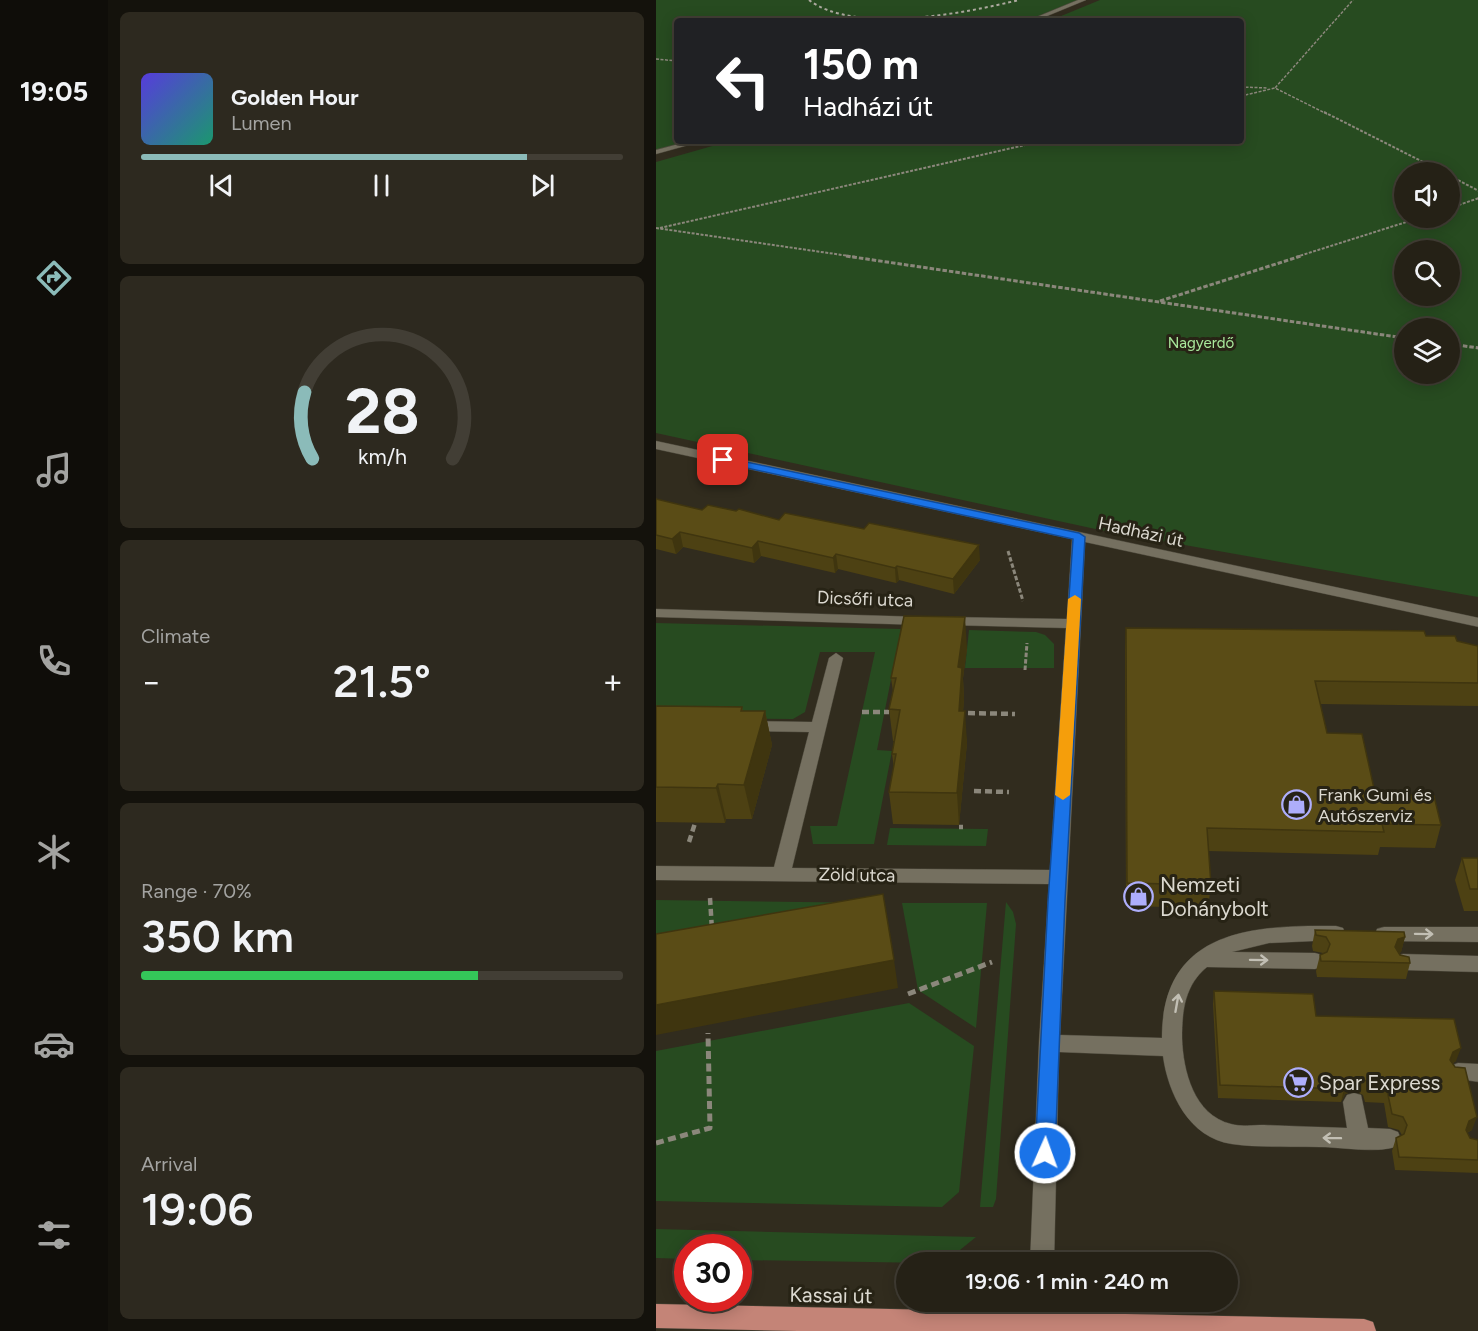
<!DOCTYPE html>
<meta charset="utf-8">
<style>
:root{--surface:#252116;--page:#2d291f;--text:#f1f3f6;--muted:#a3a3a1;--line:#423e35;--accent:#8bbbb9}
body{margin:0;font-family:Figtree,sans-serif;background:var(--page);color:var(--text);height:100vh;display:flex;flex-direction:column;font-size:22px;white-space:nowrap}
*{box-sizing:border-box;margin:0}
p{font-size:20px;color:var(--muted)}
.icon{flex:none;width:33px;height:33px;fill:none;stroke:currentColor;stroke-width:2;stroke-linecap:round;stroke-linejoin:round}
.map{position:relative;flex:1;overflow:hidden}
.side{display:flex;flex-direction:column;gap:12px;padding:12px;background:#14120c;width:548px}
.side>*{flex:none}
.guide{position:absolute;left:18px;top:18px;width:570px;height:126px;border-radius:6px;box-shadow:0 3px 15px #0003,0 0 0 2px var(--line);background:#202124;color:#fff;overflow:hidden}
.fabs{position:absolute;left:738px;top:162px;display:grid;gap:12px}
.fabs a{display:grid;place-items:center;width:66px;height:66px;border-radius:50%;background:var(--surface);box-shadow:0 3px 15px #0003,0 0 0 2px var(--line);font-size:30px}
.speed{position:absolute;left:18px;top:1234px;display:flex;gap:12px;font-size:30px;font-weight:700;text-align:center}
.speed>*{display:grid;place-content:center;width:78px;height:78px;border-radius:50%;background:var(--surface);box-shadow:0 3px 15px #0003,0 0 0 2px var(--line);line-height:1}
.speed .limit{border:9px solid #d22;background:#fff;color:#111}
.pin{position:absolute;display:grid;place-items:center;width:51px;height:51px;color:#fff;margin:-26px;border-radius:12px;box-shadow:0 3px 9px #0006}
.me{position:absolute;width:66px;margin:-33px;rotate:2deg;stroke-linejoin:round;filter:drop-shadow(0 0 4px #0008)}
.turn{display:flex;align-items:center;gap:21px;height:126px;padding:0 30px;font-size:27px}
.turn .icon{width:78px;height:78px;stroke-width:2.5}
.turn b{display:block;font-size:42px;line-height:51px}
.big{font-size:45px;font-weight:600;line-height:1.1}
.side .widget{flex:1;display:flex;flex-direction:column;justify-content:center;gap:9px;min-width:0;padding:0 21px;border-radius:9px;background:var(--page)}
.side .dial{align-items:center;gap:0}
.dial svg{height:156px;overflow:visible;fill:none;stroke:var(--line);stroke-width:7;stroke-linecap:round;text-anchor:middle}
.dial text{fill:var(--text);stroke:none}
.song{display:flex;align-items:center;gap:18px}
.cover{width:72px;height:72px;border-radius:9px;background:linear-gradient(135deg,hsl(250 70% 55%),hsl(160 70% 35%))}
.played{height:6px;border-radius:3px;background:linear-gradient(90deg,var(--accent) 80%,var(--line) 80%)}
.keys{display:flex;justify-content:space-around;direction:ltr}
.heat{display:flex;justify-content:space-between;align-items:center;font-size:33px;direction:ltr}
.charge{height:9px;border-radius:4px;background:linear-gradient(90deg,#34c759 70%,var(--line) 0)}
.trip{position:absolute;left:240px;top:1252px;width:342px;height:60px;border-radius:30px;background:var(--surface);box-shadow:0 3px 15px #0003,0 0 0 2px var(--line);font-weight:600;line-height:60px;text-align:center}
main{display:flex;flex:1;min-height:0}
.menu{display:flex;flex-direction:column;width:108px;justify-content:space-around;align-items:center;background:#0f0d09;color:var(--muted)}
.menu .icon{width:42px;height:42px}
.menu .on{color:var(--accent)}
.menu b{font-size:27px;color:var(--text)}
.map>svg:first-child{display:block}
.green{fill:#274b20;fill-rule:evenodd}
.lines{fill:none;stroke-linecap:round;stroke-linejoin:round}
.minor-casing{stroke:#4c483b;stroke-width:1}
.major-casing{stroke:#4c483b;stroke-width:1}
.path-far4{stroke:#8b877b;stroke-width:1.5;stroke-dasharray:3 1.5;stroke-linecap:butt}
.path-far3{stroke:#8b877b;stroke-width:2;stroke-dasharray:3 1.5;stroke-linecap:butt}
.path-far2{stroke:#8b877b;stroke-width:3;stroke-dasharray:4.5 2;stroke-linecap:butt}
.path-far1{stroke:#8b877b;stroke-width:4.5;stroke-dasharray:7 4;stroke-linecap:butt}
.path{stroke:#8b877b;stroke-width:5;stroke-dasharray:8 4.5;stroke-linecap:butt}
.minor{fill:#757060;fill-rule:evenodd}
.major{fill:#c48477;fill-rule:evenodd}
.rail{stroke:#aeaaa0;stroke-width:2;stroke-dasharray:3 3;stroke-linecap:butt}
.wall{fill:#4d4113}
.shaded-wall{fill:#3f350f}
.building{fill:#5a4c16;stroke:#3f350f;stroke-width:1.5}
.oneway{stroke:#c2bfb4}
.route{fill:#1a73e8;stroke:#114b97;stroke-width:1.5}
.slow{fill:#f59e0b}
.labels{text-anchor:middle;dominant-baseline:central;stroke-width:6;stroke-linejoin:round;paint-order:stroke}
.far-park-label{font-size:15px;fill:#a9e99c;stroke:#272315}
.street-label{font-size:18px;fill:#dcd9d0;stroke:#272315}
.poi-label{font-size:18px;fill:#dcd9d0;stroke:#272315;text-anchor:start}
.near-poi-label{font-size:21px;fill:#dcd9d0;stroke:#272315;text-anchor:start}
.near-street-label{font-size:21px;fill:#dcd9d0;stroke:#272315}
</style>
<main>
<nav class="menu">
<b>19:05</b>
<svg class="icon on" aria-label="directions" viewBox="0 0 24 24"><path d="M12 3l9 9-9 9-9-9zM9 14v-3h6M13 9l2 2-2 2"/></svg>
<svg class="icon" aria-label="music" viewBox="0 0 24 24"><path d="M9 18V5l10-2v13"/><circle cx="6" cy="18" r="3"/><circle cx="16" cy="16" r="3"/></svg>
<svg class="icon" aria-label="phone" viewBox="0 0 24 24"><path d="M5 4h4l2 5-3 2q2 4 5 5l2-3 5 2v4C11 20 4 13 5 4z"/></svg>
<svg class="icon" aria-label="climate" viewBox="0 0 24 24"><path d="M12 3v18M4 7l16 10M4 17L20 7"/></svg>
<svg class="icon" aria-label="car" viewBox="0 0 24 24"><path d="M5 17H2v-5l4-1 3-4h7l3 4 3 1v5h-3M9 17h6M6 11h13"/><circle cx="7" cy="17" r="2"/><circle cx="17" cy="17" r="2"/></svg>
<svg class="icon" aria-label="filters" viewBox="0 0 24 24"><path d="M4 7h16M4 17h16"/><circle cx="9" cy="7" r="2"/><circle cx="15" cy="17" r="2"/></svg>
</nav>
<section class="side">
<div class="widget">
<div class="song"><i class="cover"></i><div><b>Golden Hour</b><p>Lumen</p></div></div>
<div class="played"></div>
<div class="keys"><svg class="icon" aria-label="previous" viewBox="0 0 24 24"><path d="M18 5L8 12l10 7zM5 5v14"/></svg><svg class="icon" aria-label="pause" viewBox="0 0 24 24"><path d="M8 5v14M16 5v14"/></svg><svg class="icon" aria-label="next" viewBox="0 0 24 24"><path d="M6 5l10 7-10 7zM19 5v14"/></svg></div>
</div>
<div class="widget dial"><svg viewBox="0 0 100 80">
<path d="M14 69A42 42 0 1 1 86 69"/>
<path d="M14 69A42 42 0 0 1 10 35" stroke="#8bbbb9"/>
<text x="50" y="56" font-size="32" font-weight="700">28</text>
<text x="50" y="72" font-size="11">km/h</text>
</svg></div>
<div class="widget"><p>Climate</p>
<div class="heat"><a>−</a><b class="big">21.5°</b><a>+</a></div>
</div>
<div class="widget"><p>Range · 70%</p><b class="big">350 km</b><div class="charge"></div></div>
<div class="widget"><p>Arrival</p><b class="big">19:06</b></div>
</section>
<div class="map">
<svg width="823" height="1331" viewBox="0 0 823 1331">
<rect width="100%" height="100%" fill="#312c1e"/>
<!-- green -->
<g class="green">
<polygon points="0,0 427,0 374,21 21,21 21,141 43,141 0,152"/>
<path d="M444,0H822V597L444,530L0,433V162L74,141H585V21H393ZM748,172H794V218H748ZM748,250H794V296H748ZM748,328H794V374H748Z"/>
<polygon points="0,623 245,629 221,750 236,751 218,844 157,844 154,826 181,826 219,652 164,652 149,712 137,719 0,718"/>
<polygon points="313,630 380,632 389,635 398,644 398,668 309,668"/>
<polygon points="234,828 332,829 330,846 231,845"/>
<polygon points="0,900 224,903 0,944"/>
<polygon points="350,902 357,912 360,924 340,1199 337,1207 324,1207"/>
<polygon points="246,903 331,903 320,1028 262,990"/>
<polygon points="253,1003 318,1046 303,1192 286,1207 0,1201 0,1051"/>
<polygon points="0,1229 320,1237 299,1254 274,1263 83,1260 82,1248 32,1248 31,1259 0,1258"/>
</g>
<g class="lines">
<defs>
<g id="minor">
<polygon points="422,0 430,0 379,21 371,21"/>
<polygon points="34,141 47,141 0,154 0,150"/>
<path d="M0,441L823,618V627L429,542L404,1035L506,1038C506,930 595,925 680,926L687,928L689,933L687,938L680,940L613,943L576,952L659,953L666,955L669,961L666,967L659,969L551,967C529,985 526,1010 526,1038C527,1071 538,1115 575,1124C585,1127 598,1125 608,1125C635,1126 663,1127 691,1128L687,1102L691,1095L698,1093L705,1095L712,1128L734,1129L742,1132L745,1139L742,1146C722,1154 686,1147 664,1147C635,1146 605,1148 576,1144C533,1138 512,1093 507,1056L403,1052L398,1263H374L383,1043L393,884L0,880V866L118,867L153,732L93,731L85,726L93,721L156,722L173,658L180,653L187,658L136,868L394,870L410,628L291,625L284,621L291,617L411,619L416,539L0,449Z"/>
<polygon points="0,609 267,617 274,621 267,625 0,617"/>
<polygon points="728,927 823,927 823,942 728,941 721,939 719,934 721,929"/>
<polygon points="747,954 823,956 823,972 747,970 740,968 737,962 740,956"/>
<polygon points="802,1063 823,1064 823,1082 795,1078 792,1072 795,1066"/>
<polygon points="373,1302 397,1302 397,1325 395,1331 375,1331 373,1325"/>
</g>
<polygon id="major" points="0,1304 708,1319 717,1322 720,1331 142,1331 0,1328"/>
</defs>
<!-- minor casing -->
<use href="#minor" class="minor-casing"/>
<!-- major casing -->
<use href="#major" class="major-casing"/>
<!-- path-far4 -->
<g class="path-far4">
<polyline points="0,59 21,61"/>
<polyline points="585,87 612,88"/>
<polyline points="585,96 619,88"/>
<polyline points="671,114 619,88 697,0"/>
</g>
<!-- path-far3 -->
<g class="path-far3">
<polyline points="668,112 787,172"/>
<polyline points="794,176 823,191"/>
<polyline points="794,208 823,198"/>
<polyline points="0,228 200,257"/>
<polyline points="4,228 387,141"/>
<polyline points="640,257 763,218"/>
</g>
<!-- path-far2 -->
<g class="path-far2">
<polyline points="190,256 748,338"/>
<polyline points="504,301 645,256"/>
<polyline points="794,344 823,348"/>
<polyline points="352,551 367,601"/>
<polyline points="369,670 371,643"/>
</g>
<!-- path-far1 -->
<g class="path-far1">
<polyline points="206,712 233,712"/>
<polyline points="312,713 359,714"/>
<polyline points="318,791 353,792"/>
<polyline points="303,827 307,827"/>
<polyline points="33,842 40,820"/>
<polyline points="54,898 56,930"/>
</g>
<!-- path -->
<g class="path">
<polyline points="252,994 336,962"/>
<polyline points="0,1143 54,1128 52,1033"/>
</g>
<!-- minor -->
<use href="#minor" class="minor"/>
<!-- major -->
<use href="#major" class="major"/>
<!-- rail -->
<path class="rail" d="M153,0C199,35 310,13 363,0"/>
</g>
<!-- wall -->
<g class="wall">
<polygon points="0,499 46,510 123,520 324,560 298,594 243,580 240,583 182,569 179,573 105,556 98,563 27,547 20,554 0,549"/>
<polygon points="470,628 770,636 801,641 822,646 822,706 664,704 671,733 719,793 785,825 779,848 724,847 722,855 552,851 555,885 552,908 470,906 469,650"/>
<polygon points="311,648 307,678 308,699 307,711 311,743 303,825 237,824 233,792 238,768 236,754 238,741 237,741 233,709 237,691 235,678"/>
<polygon points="0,706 86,707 87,711 109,711 116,745 96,819 70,819 69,823 0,822"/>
<polygon points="806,858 822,858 822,911 808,911 799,880"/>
<polygon points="659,930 749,937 745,952 743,953 754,963 750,979 661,977 660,971 664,955 667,954 667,953 657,951 656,946"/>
<polygon points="558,991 660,1016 800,1061 797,1063 816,1130 811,1133 814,1138 822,1140 822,1173 739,1170 736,1151 740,1138 746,1135 743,1130 732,1127 728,1103 709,1102 707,1095 699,1091 689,1094 685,1102 562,1098 557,1004"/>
</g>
<!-- shaded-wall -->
<g class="shaded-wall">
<polygon points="24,532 27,547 20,554 16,539"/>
<polygon points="102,541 105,556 98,563 96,548"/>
<polygon points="323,545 324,560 298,594 297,579"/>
<polygon points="180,554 182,569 179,573 177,558"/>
<polygon points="241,566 243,580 240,583 239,568"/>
<polygon points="309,617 311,648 307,678 308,699 305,743 303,711 302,667"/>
<polygon points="109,711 116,745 96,819 88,785"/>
<polygon points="309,711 311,743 303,825 301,793"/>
<polygon points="62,784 70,819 69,823 60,788"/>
<polygon points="749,937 745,952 738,955 739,947 742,939"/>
<polygon points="238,960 242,988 0,1035 0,1005"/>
<polygon points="805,1048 800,1061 793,1065 797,1052"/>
<polygon points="702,1078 699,1091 689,1094 685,1102 688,1089 692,1081"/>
<polygon points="821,1117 816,1130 808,1134 813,1121"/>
</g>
<!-- building -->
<g class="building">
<polygon points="0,499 46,510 52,505 80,511 83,509 123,520 129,513 208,529 213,523 323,545 297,579 241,566 239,568 180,554 177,558 102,541 96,548 24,532 16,539 0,535"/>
<polygon points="248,616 309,617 302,667 306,668 303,711 309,711 301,793 233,792 240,754 236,754 244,710 233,709 240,678 235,678"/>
<polygon points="470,628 768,631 770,636 799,636 801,641 822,646 822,683 659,681 671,733 706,734 719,793 778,796 785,825 726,824 728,832 551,828 555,885 471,883"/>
<polygon points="0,706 86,707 85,711 109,711 88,785 62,784 60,788 0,787"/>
<polygon points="806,858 822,858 822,889 814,889"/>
<polygon points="227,894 238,960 0,1005 0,934"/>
<polygon points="659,930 748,932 749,937 742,939 739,947 744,955 753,957 754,963 665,961 664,955 671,952 674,944 670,937 660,935"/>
<polygon points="558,991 657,994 660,1016 798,1019 805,1048 797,1052 794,1060 799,1067 809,1068 821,1117 813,1121 810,1130 814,1138 822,1140 822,1160 743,1157 740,1138 748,1134 751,1125 747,1117 736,1114 731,1090 712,1089 711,1081 702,1078 692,1081 688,1089 564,1085"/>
</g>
<!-- one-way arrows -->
<defs><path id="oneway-shaft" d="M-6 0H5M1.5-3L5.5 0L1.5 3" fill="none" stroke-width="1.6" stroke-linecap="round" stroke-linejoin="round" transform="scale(1.5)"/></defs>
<g class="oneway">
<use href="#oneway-shaft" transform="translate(768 934) rotate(1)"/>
<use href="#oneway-shaft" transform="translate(603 960) rotate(1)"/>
<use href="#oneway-shaft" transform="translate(521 1003) rotate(-80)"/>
<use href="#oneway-shaft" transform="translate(676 1138) rotate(-179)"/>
</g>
<!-- route -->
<polygon class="route" points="67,457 423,533 429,537 409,901 399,1153 396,1159 389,1162 382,1159 379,1153 392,901 417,539 63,462 63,458"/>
<!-- slow -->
<polygon class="slow" points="419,595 425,599 414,795 407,800 399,795 412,599"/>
<!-- icons -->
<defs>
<symbol id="shop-ring" viewBox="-11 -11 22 22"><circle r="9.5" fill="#272315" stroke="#aeaefb" stroke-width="1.5"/><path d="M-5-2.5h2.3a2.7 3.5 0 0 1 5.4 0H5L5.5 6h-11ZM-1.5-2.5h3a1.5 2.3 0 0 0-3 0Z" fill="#aeaefb"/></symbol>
<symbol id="supermarket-ring" viewBox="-11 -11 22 22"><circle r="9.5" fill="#272315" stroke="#aeaefb" stroke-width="1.5"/><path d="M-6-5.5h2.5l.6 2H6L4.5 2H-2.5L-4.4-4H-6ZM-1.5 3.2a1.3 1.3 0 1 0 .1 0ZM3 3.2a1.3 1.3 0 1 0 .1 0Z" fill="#aeaefb"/></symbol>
</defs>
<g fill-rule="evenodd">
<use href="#shop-ring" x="624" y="788" width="33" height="33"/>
<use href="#shop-ring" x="466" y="880" width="33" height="33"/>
<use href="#supermarket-ring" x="626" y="1066" width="33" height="33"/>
</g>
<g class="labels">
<!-- far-park labels -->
<g class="far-park-label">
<text x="545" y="343">Nagyerdő</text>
</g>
<!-- street labels -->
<g class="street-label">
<text transform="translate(485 532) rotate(12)">Hadházi út</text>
<text transform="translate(209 599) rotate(2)">Dicsőfi utca</text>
<text transform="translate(201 875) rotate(1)">Zöld utca</text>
</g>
<!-- poi labels -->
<g class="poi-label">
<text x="662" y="795">Frank Gumi és<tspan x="662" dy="21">Autószerviz</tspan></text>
</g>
<!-- near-poi labels -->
<g class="near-poi-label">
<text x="504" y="884">Nemzeti<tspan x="504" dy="24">Dohánybolt</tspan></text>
<text x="663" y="1082">Spar Express</text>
</g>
<!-- near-street labels -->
<g class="near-street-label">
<text transform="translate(175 1295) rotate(1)">Kassai út</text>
</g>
</g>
</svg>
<div class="fabs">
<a><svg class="icon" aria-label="sound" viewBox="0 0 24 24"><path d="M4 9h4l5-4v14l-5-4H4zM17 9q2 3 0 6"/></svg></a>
<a><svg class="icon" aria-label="search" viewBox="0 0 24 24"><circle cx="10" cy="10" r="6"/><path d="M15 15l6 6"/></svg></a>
<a><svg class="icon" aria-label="layers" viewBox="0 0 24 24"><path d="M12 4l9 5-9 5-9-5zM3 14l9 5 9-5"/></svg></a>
</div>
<div class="speed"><div class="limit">30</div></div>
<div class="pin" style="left:67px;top:460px;background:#d93025"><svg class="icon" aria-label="arrive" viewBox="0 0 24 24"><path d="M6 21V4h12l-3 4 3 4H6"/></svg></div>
<svg class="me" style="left:389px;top:1153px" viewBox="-20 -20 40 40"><circle r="17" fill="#1a73e8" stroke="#fff" stroke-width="3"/><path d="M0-11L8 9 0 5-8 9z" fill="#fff"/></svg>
<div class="trip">19:06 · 1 min · 240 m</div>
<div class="guide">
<div class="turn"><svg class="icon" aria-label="left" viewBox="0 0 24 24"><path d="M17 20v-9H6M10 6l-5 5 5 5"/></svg><div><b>150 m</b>Hadházi út</div></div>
</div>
</div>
</main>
